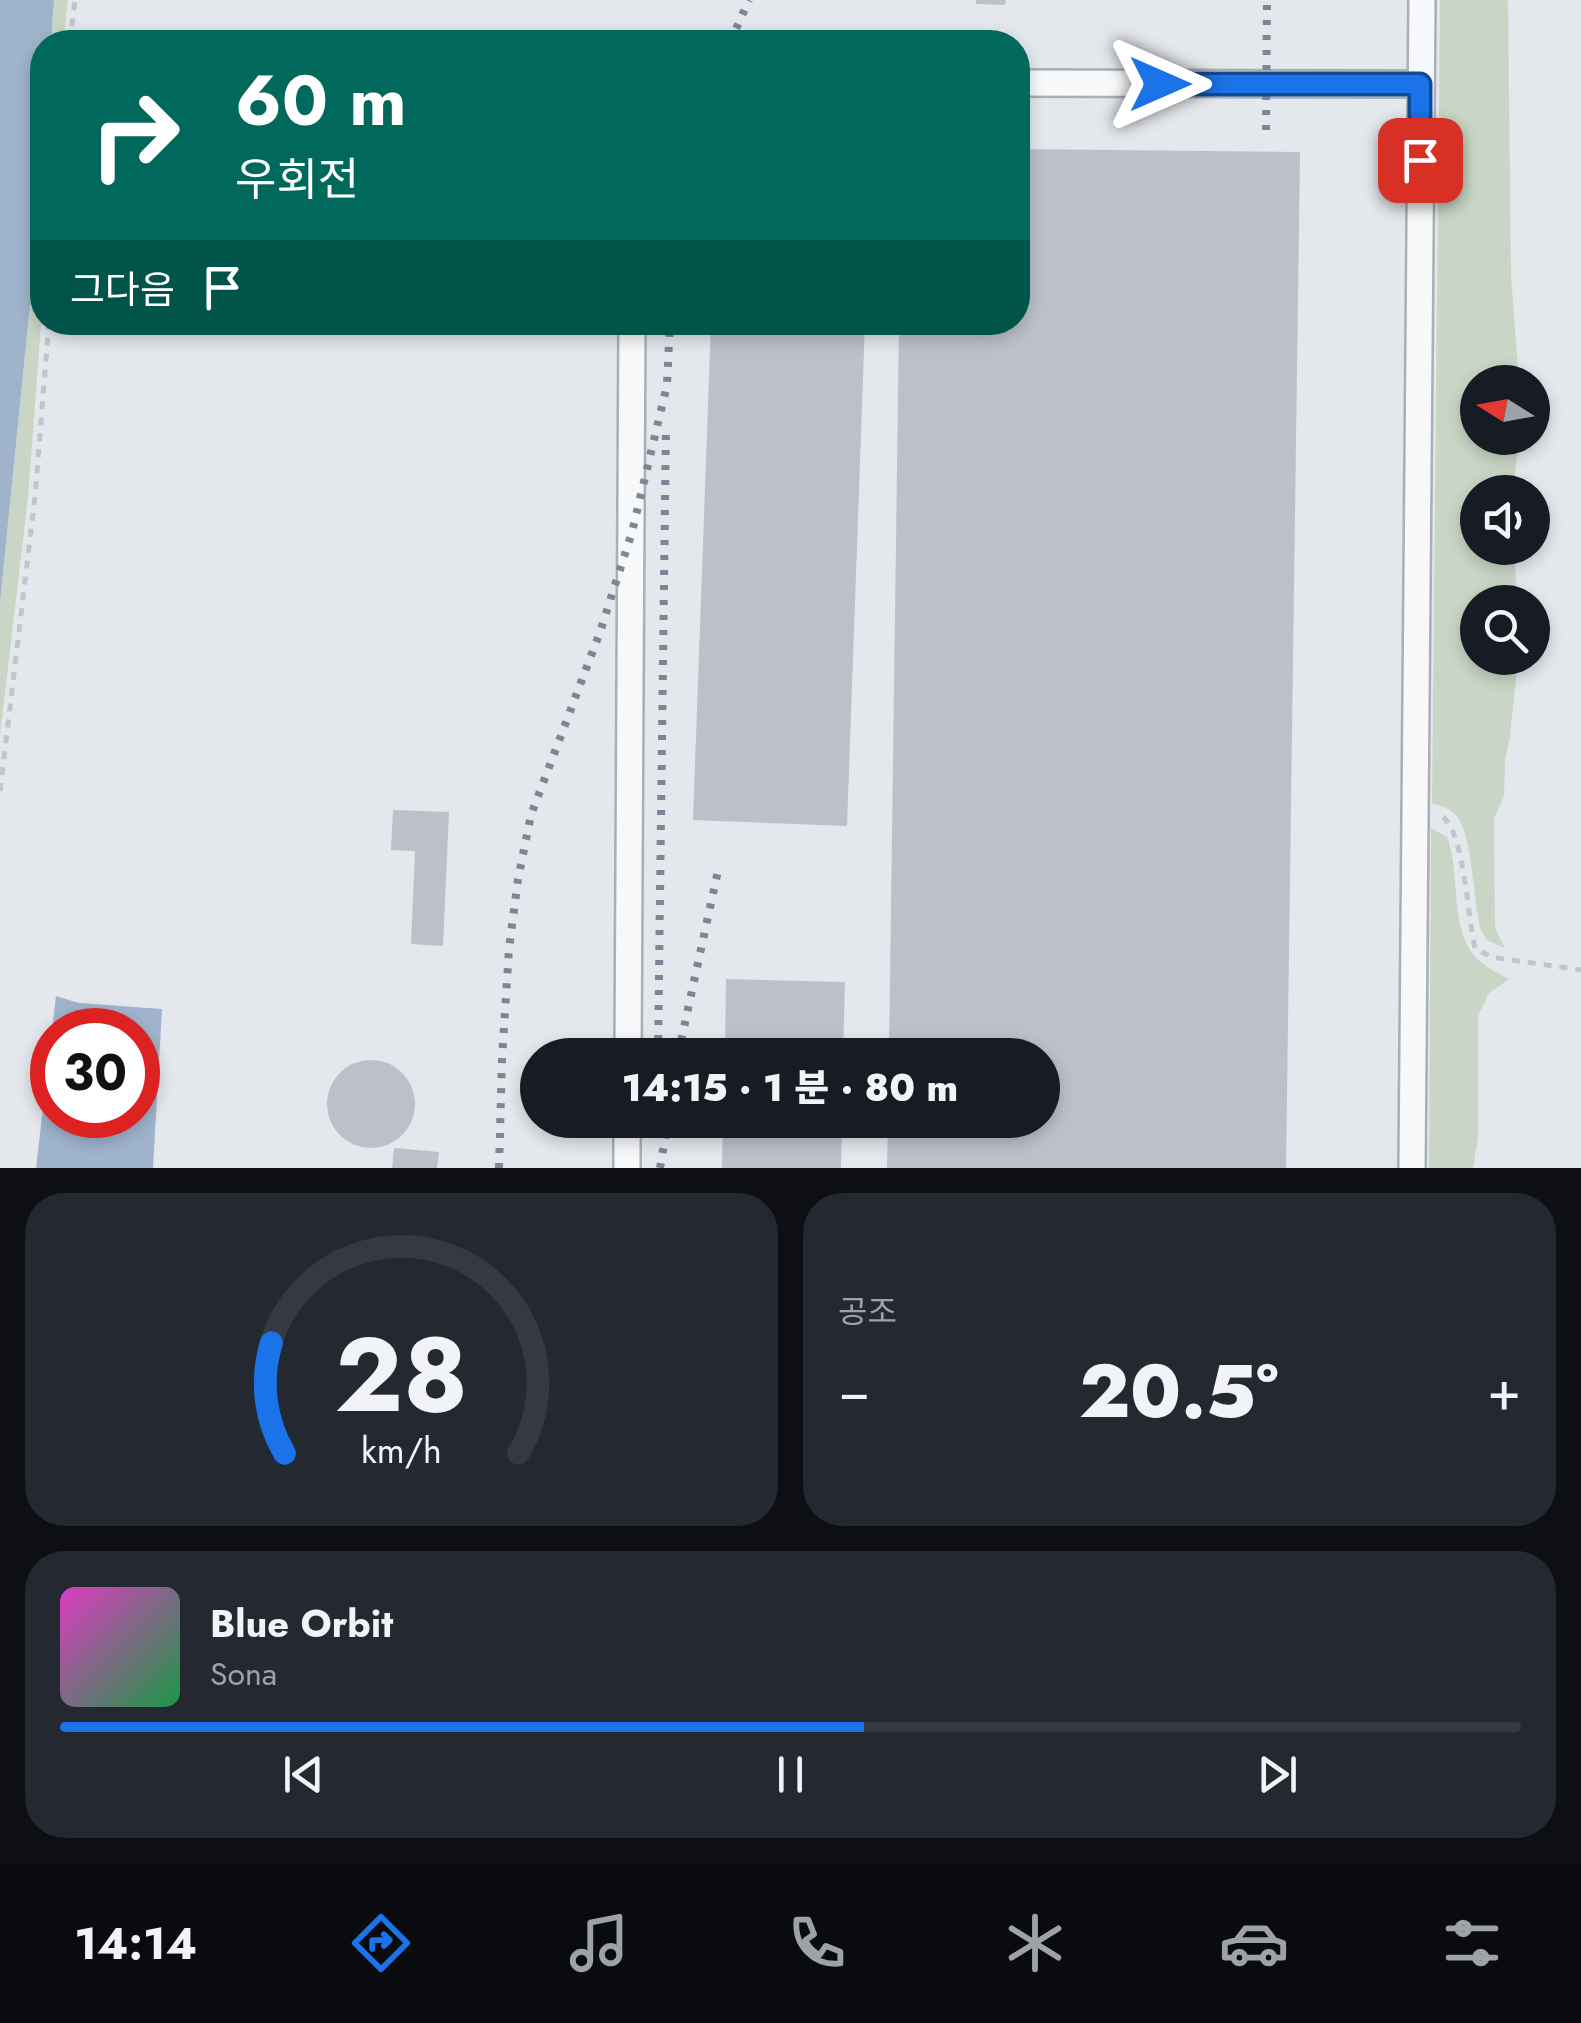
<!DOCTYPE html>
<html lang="ko">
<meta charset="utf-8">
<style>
:root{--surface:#171b24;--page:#242831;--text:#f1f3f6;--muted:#9ea1a6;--line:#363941;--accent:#1a73e8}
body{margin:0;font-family:Jost,"Noto Sans KR",sans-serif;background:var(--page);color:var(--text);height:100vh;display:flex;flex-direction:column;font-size:38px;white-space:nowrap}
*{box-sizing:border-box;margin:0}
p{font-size:32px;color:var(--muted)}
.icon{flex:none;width:55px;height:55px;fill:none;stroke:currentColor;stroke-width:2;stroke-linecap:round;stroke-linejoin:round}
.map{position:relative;height:1168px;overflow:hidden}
.panel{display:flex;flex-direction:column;gap:25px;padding:25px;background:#0d0f14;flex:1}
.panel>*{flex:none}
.banner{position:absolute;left:30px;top:30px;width:1000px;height:305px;border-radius:40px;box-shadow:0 5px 15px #0003;background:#00695c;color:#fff;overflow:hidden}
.needle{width:65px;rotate:281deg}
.fabs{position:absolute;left:1460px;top:365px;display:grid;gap:20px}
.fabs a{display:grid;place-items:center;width:90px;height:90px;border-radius:50%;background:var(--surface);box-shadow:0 5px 15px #0003;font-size:50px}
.speed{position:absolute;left:30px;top:1008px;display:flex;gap:20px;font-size:50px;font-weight:700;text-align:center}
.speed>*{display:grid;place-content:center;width:130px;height:130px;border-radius:50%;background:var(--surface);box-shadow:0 5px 15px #0003;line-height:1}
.speed .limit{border:15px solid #d22;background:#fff;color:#111}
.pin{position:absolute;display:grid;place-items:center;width:85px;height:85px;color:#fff;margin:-42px;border-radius:20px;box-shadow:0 5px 15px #0006}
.me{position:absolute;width:110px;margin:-55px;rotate:90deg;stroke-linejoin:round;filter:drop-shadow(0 0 8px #0008)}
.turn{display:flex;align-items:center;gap:35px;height:210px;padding:0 40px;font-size:45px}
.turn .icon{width:130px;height:130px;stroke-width:2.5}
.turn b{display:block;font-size:70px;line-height:85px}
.then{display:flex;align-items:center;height:95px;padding:0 40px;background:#0003;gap:20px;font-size:38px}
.big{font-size:75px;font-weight:800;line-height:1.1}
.panel .tile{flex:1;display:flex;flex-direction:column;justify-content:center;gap:15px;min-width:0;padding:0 35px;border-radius:40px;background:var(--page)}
.panel .dial{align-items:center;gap:0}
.dial svg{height:260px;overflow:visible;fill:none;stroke:var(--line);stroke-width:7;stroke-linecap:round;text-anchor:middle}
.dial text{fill:var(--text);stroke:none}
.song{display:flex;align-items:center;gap:30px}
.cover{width:120px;height:120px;border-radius:15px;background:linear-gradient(135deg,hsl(310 70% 55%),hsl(140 70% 35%))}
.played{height:10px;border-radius:5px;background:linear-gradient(90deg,var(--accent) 55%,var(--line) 55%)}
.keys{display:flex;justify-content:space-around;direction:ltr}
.heat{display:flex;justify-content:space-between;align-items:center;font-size:55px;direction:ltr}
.panel .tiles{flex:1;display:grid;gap:25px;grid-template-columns:1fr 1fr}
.tile:last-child{grid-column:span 2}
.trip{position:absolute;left:520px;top:1038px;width:540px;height:100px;border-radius:50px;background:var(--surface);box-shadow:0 5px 15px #0003;font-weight:800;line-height:100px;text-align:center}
.menu{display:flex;height:160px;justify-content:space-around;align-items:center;background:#090b0e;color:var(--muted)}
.menu .icon{width:70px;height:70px}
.menu .selected{color:var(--accent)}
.menu b{font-size:45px;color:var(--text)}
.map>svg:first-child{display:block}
.green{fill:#c9d6c5}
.water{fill:#9fb4cc;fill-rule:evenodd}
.building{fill:#bbc0ca}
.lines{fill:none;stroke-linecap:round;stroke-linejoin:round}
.street-casing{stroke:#a9aeb7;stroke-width:30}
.path{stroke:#c2c5cb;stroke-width:5;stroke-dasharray:8 8;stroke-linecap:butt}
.street{stroke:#f7f8fa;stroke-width:25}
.rail{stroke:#7d8696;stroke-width:8;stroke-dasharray:5 10;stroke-linecap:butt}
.route-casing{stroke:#114b97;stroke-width:25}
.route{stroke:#1a73e8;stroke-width:18}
</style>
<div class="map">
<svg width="1581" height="1168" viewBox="0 0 1581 1168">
<rect width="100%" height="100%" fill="#e4e7ec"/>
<!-- green -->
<g class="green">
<polygon points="54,0 68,0 63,42 51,42"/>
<path d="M1440,0H1508L1511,276L1519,382H1478V438H1519L1513,492H1478V548H1514L1517,602H1478V658H1518L1510,737L1505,759L1504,796L1494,818L1495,928L1505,948L1487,940L1480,928C1474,900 1472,841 1459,819C1453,809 1443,807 1432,803Z"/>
<polygon points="42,142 42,312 28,497 0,735 0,603 38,226"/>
<path d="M1431,828L1447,837C1462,874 1447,936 1482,963C1490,970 1500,974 1509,979L1489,993L1478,1016V1138L1473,1168H1429Z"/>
</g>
<!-- water -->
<g class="water">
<polygon points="0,0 54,0 51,42 42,42 38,226 0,603"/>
<path d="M56,996L79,1003L162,1009L153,1168H36ZM52,1030H138V1115H52Z"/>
</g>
<!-- building -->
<g class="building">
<polygon points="976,0 1006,0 1005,5 976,4"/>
<polygon points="1018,149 1300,152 1286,1168 887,1168 888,1120 1042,1120 1042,1055 889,1055 899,322 1018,322"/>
<polygon points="711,322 865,322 847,826 693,820"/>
<polygon points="393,810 449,812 443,946 411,944 415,851 391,850"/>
<polygon points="726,979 845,982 843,1055 725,1055"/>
<circle cx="371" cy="1104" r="44"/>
<polygon points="723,1120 842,1120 841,1168 722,1168"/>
<polygon points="394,1148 439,1152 437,1168 392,1168"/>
</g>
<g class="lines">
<defs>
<g id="street">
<polyline points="1018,83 1420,84"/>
<polyline points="628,1055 632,322"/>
<polyline points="627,1168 627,1120"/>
<polyline points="1412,1168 1422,0"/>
</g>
</defs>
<!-- street casing -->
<use href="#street" class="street-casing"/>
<!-- path -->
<g class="path">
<polyline points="70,42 75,0"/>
<polyline points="0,791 35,497 49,322"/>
<path d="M1443,817C1465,835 1467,916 1475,948L1491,957L1581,970"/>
</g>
<!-- street -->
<use href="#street" class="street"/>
<!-- rail -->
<g class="rail">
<polyline points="730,42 749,0"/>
<polyline points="1266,130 1267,0"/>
<polyline points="658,1055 666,425"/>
<polyline points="678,1055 719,866"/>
<polyline points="499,1168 502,1058 509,949 518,879 531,815 600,632 632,532 667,385 670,322"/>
<polyline points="660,1168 668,1120"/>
</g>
</g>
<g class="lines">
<defs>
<polyline id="route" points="1160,84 1420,84 1420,160"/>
</defs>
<!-- route casing -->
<use href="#route" class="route-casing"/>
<!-- route -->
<use href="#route" class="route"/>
</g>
</svg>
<div class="fabs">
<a><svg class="needle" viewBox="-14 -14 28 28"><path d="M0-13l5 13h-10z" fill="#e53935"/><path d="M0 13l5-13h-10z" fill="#9ea1a6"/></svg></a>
<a><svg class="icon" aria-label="sound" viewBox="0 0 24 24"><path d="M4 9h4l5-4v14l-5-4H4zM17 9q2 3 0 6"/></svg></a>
<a><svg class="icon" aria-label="search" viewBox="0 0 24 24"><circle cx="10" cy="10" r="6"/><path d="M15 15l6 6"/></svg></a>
</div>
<div class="speed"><div class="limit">30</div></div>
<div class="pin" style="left:1420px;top:160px;background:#d93025"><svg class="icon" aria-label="arrive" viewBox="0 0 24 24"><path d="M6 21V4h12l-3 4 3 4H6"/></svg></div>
<svg class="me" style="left:1160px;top:84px" viewBox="-20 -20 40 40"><path d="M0-17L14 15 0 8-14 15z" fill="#1a73e8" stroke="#fff" stroke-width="4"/></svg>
<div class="trip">14:15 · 1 분 · 80 m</div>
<div class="banner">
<div class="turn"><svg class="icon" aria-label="right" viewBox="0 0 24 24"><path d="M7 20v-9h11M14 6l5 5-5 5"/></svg><div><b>60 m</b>우회전</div></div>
<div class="then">그다음<svg class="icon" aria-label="arrive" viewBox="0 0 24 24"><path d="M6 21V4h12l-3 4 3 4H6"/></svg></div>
</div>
</div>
<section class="panel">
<div class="tiles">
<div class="tile dial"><svg viewBox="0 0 100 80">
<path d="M14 69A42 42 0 1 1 86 69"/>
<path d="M14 69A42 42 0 0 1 10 35" stroke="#1a73e8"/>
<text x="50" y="56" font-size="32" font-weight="700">28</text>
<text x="50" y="72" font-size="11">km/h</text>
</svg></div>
<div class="tile"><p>공조</p>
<div class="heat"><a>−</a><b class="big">20.5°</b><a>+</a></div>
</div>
<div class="tile">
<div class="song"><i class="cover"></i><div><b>Blue Orbit</b><p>Sona</p></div></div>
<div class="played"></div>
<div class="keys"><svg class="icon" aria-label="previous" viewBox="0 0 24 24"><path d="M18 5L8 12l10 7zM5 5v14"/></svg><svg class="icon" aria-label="pause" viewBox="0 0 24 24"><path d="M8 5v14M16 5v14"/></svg><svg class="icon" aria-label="next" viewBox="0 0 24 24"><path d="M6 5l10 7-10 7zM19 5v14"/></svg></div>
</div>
</div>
</section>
<nav class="menu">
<b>14:14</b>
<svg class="icon selected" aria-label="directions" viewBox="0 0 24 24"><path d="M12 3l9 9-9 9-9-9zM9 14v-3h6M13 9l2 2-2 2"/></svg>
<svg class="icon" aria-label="music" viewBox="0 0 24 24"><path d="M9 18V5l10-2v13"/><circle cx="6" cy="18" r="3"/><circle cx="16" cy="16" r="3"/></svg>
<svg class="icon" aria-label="phone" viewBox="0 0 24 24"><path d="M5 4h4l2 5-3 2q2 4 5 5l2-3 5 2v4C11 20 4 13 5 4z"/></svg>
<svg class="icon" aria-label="climate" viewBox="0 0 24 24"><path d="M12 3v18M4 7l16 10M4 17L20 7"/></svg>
<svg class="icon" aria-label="car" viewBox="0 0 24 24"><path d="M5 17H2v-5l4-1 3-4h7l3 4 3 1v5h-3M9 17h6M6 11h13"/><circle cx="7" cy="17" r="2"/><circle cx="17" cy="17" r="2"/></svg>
<svg class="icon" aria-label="filters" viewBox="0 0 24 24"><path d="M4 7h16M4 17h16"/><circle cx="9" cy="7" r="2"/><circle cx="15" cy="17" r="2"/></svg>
</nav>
